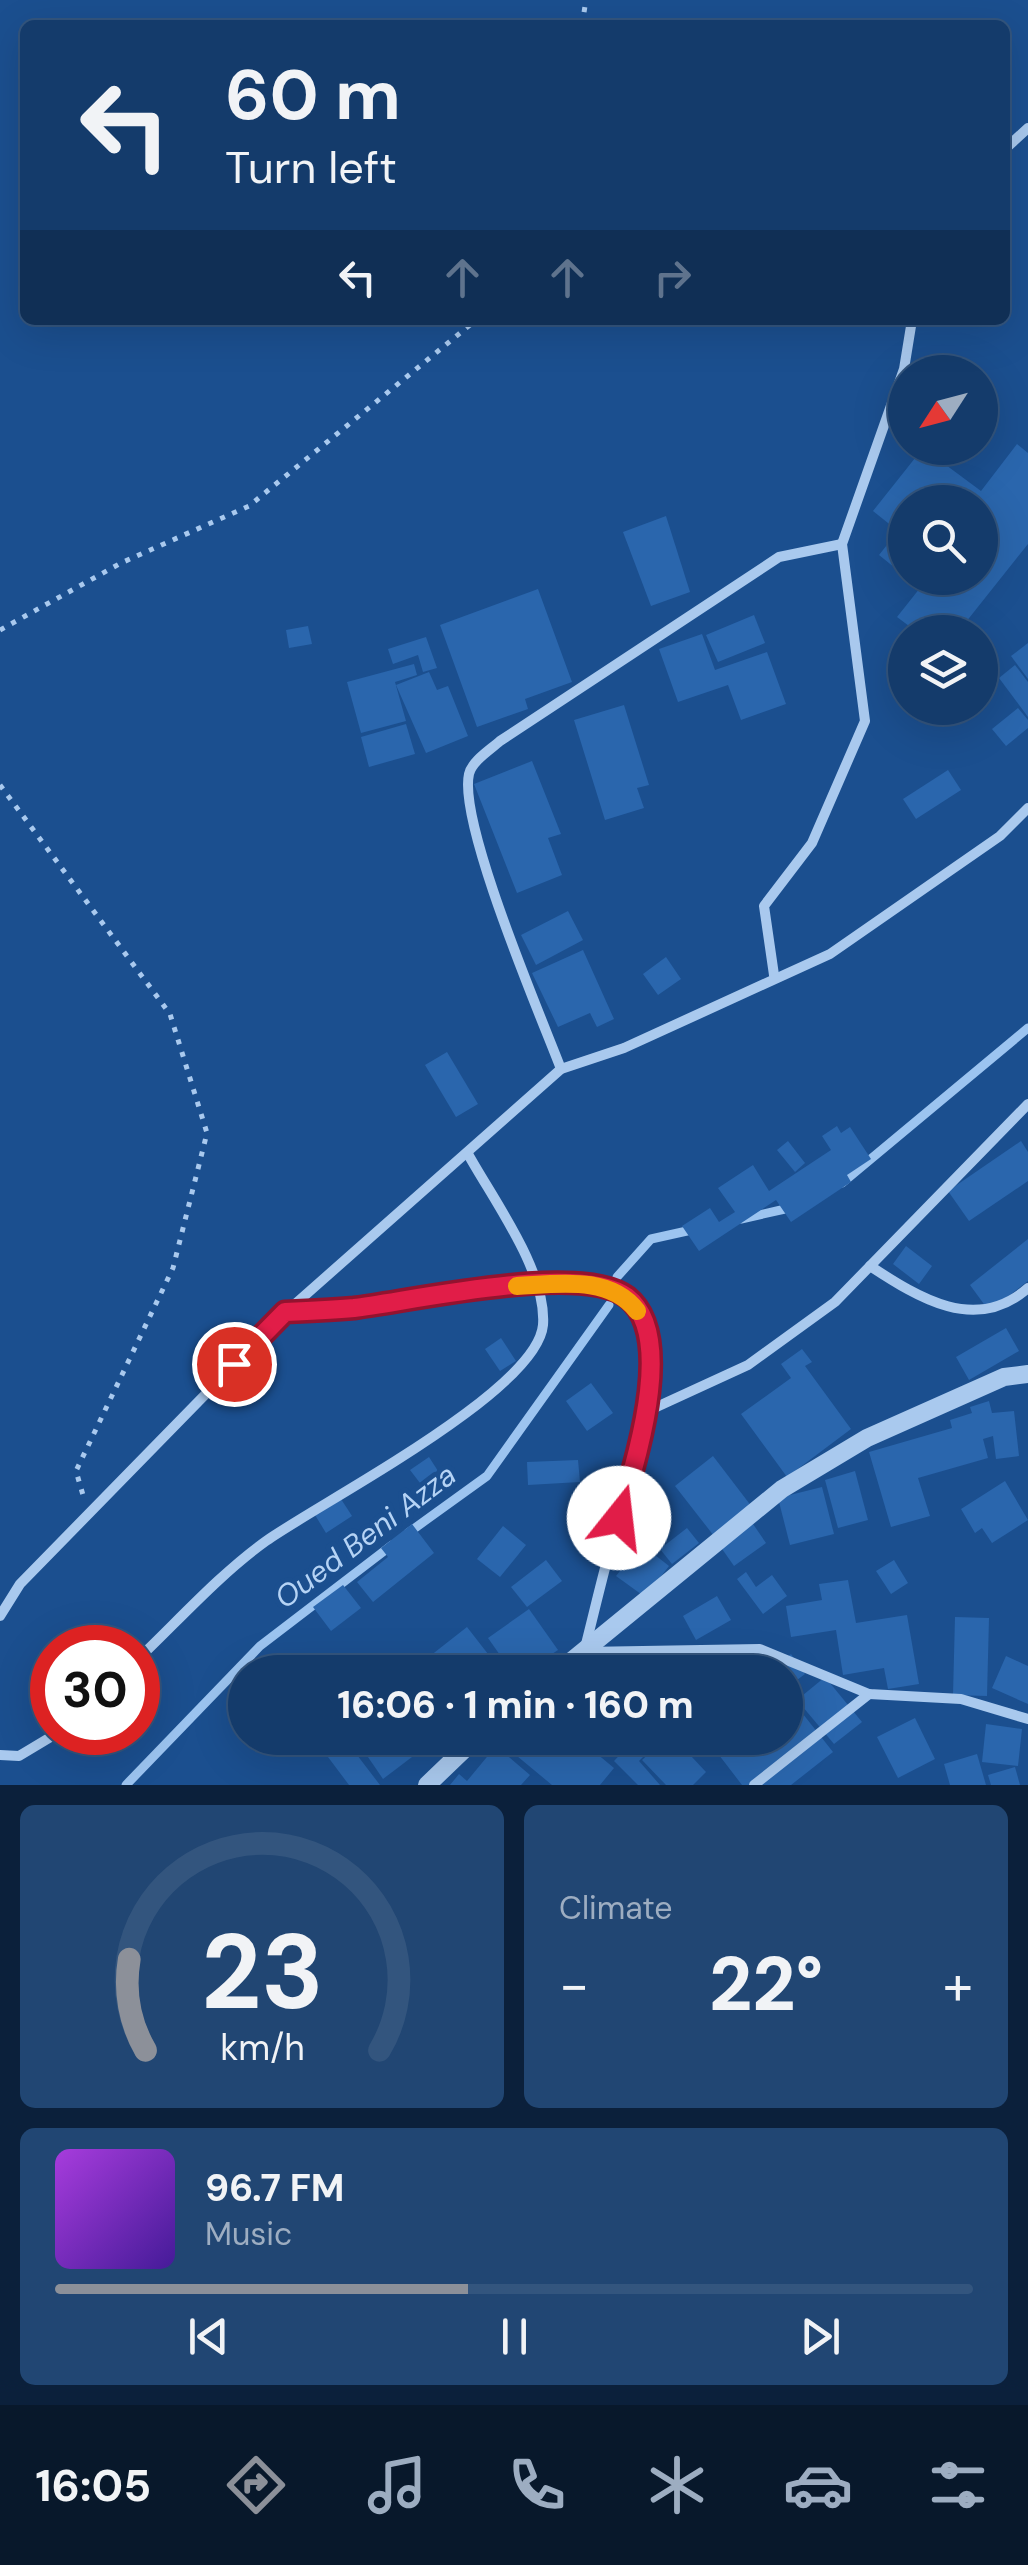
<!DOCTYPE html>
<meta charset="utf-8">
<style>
:root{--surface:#143b6b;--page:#214673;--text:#f1f3f6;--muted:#9dadc1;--line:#33557e;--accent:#8c9099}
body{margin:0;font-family:"DM Sans",sans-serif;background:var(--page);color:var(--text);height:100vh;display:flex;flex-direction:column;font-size:38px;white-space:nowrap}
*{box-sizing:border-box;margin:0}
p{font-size:32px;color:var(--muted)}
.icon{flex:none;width:55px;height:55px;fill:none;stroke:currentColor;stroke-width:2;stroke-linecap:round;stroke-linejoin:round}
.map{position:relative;height:1785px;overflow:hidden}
.drawer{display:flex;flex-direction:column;gap:20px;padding:20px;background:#0b203b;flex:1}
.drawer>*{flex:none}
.top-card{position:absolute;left:20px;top:20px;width:990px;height:305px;border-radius:15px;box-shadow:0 10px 40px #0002,0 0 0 2px var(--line);background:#143b6b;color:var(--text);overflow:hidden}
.needle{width:65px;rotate:234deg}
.fabs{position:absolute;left:888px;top:355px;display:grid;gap:20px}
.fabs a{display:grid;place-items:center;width:110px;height:110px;border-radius:50%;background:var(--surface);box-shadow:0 10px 40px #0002,0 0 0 2px var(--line);font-size:50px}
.speed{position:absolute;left:30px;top:1625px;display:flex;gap:20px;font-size:50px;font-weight:700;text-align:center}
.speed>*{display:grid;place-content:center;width:130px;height:130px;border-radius:50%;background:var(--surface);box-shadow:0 10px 40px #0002,0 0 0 2px var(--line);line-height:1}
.speed .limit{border:15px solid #d22;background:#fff;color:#111}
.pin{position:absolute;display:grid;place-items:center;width:85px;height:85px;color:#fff;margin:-42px;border:5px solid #fff;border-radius:50%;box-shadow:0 2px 10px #0007}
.me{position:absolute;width:110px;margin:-55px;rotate:16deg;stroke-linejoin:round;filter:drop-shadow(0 0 8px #0008)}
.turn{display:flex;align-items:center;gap:35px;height:210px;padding:0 40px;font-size:45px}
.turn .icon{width:130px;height:130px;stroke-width:2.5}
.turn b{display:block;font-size:70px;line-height:85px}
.lanes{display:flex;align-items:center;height:95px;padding:0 40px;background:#0003;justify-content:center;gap:50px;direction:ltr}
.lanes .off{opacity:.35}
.big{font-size:75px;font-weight:800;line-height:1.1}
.drawer .widget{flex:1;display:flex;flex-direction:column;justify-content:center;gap:15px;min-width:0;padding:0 35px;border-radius:15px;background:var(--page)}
.drawer .dial{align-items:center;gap:0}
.dial svg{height:260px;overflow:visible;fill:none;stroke:var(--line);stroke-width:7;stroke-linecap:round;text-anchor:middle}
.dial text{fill:var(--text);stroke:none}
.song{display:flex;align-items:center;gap:30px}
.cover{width:120px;height:120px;border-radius:15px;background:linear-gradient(135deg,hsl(280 70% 55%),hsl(260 70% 35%))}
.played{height:10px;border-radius:5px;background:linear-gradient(90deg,var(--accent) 45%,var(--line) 45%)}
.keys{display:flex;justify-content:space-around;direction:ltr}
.heat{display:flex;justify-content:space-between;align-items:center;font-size:55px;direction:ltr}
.drawer .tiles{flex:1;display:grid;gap:20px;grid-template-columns:1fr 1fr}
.widget:last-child{grid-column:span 2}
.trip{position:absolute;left:228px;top:1655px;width:575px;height:100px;border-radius:50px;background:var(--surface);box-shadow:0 10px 40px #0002,0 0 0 2px var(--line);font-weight:800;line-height:100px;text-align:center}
.menu{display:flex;height:160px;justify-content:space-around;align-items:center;background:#08182b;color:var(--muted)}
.menu .icon{width:70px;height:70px}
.menu .active{color:var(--accent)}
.menu b{font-size:45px;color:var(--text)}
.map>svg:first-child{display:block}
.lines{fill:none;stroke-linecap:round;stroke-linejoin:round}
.stream{stroke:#9cc4f0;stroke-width:9}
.building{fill:#2a66ad}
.path{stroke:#a9c9ee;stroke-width:5;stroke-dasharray:5 8;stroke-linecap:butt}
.minor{stroke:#a9c9ee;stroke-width:10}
.tertiary{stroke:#a9c9ee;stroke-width:18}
.route-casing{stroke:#92132f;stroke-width:25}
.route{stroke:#e11d48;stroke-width:18}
.slow{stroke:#f59e0b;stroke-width:18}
.labels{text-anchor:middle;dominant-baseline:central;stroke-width:10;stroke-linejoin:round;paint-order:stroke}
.water-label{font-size:30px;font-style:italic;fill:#b5d3f5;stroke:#1b4f8f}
</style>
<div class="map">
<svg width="1028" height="1785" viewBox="0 0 1028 1785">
<rect width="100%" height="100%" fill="#1b4f8f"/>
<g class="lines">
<!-- stream -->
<g class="stream">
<polyline points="842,1183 1028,1028"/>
<polyline points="741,1219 794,1207"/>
<polyline points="617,1277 651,1239 696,1229"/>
<polyline points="408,1533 487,1476 609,1305"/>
<polyline points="126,1785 260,1646 392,1545"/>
</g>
</g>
<!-- building -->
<g class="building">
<polygon points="1017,444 1028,453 1028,544 958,632 917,632 897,617 920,588 907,578 980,578 980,502 905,502 905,576 879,555 898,531 873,511 923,448 981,491"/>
<polygon points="666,516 690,592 651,606 623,532"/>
<polygon points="538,589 572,682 525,699 528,709 477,727 440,625"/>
<polygon points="754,615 765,643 718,662 706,635"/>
<polygon points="308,626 312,644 289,648 286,630"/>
<polygon points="702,634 715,670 767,652 786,704 741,720 728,685 678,702 659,649"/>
<polygon points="426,637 437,668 423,672 418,655 393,664 388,649"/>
<polygon points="1028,643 1028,679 1011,656"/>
<polygon points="414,664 417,675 395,682 406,721 361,733 347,682"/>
<polygon points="1015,665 1028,682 1028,717 999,678"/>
<polygon points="429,672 437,690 448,686 468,736 426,753 396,685"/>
<polygon points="624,705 649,785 637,788 644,808 605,820 574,720"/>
<polygon points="1018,708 1028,720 1028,728 1006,746 992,729"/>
<polygon points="406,724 415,754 369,767 361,737"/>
<polygon points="532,761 561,834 548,838 562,875 517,893 474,784"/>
<polygon points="948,770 961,790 916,819 903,799"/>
<polygon points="568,911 583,940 536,965 521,935"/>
<polygon points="583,950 614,1019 597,1027 590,1013 558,1027 532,973"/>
<polygon points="666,957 681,979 658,995 643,974"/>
<polygon points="447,1052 478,1104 456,1117 425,1065"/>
<polygon points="837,1126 841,1133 850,1127 871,1159 847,1175 851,1182 791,1222 776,1200 699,1251 682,1226 710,1208 719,1222 735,1212 718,1188 753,1165 769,1191 831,1150 822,1136"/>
<polygon points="788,1141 805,1163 795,1172 777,1150"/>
<polygon points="1021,1141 1028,1152 1028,1181 969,1221 948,1191"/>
<polygon points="1028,1239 1028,1281 989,1311 970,1285"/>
<polygon points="906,1246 932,1266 919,1284 893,1264"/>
<polygon points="1006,1328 1019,1351 969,1380 956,1357"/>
<polygon points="501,1338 516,1361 500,1371 485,1349"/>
<polygon points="802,1349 812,1362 805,1366 851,1429 787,1477 741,1414 791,1378 781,1364"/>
<polygon points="591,1383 613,1413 587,1431 566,1401"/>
<polygon points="989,1401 992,1413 1014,1411 1019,1456 996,1459 993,1436 983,1439 988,1458 918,1478 930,1516 891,1527 869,1452 952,1428 950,1420 972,1413 970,1407"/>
<polygon points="713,1456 752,1507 714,1536 675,1486"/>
<polygon points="429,1457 438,1471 420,1483 410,1470"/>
<polygon points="578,1460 580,1482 528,1485 527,1462"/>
<polygon points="855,1471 868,1520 838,1528 825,1480"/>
<polygon points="1005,1481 1028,1520 992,1543 982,1528 975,1533 961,1509"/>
<polygon points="822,1487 834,1534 790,1545 778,1498"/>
<polygon points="341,1499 352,1516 326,1533 315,1515"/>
<polygon points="412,1524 434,1553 373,1602 357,1582 388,1557 381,1548"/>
<polygon points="753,1524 766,1543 734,1566 720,1546"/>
<polygon points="503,1526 526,1545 500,1577 477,1559"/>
<polygon points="687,1528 699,1543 672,1564 660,1549"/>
<polygon points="641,1544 669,1566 645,1597 616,1576"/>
<polygon points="546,1560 562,1581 527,1607 511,1587"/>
<polygon points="894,1560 908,1583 891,1594 876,1571"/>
<polygon points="746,1572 756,1587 772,1575 787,1596 763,1614 737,1579"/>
<polygon points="848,1580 856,1623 907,1615 919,1684 888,1689 884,1668 843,1675 836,1630 791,1637 786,1606 822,1600 819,1584"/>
<polygon points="343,1585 361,1608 331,1631 313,1607"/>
<polygon points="717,1596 731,1620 696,1640 683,1616"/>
<polygon points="529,1609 558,1650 525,1672 512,1672 488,1638"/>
<polygon points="955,1617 989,1618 987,1696 953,1695"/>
<polygon points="467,1627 502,1672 421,1672 435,1662 430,1656"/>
<polygon points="751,1646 769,1670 791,1654 805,1674 785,1689 785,1672 716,1672"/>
<polygon points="1006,1656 1028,1666 1028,1704 992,1688"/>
<polygon points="825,1677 862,1722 834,1744 797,1700"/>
<polygon points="799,1709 833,1752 791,1785 742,1785 709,1742 691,1756 706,1772 693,1785 666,1785 642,1760 666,1738 728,1738 738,1750 754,1738 785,1738 785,1720"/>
<polygon points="915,1718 935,1759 898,1778 877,1737"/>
<polygon points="986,1724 1022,1729 1018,1766 982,1762"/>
<polygon points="337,1738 344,1738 380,1785 349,1785 322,1749"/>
<polygon points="355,1738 437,1738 383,1779"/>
<polygon points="532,1738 545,1738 552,1744 558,1738 578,1738 614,1768 600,1785 552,1785 517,1756"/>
<polygon points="636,1738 649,1738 656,1744 639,1761 660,1785 638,1785 614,1761"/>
<polygon points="496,1746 530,1775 521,1785 450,1785 459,1774 467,1781"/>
<polygon points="977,1754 986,1785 950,1785 944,1764"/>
<polygon points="1015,1767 1020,1785 991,1785 988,1775"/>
</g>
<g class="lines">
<!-- path -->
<g class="path">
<polyline points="582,25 586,0"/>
<polyline points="0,630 121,563 249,506 476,320"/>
<polyline points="0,785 170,1014 207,1133 173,1268 76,1471 83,1495"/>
</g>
<!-- minor -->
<g class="minor">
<polyline points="1005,149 1028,128"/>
<polyline points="774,975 764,906 812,843 865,721 842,544 904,369 912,320"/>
<path d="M561,1069C540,1014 458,823 469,774C472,761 490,750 500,741L779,557L842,544"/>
<path d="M870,1266C919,1298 976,1334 1028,1288"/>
<path d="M286,1312C383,1306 483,1277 581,1283C701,1291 634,1467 614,1535C603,1573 594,1613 584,1652L760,1649L869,1694L961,1699L1028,1719"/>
<polyline points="650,1410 748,1365 835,1302 1028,1104"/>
<polyline points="0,1616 20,1584 285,1313 561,1069 624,1048 830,954 1000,836 1028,808"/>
<path d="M138,1659C179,1620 220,1574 266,1541C323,1501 537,1391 543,1325C547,1272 494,1201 468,1154"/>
<polyline points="0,1755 19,1756 59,1732"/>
<polyline points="754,1785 869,1694"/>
</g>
<!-- tertiary -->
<g class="tertiary">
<polyline points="558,1672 782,1489 867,1438 1004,1377 1028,1374"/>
<polyline points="427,1785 476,1738"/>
</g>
</g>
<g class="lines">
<defs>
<path id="route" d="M234,1364L285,1312C308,1311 331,1310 354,1308C412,1301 581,1262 627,1297C678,1337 633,1468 619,1518"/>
</defs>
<!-- route casing -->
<use href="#route" class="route-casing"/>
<!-- route -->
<use href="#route" class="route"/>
<!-- slow -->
<path class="slow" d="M517,1286C558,1284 610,1275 637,1311"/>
</g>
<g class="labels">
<!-- water labels -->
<g class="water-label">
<text transform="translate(365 1536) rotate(-37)">Oued Beni Azza</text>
</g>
</g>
</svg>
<div class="fabs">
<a><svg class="needle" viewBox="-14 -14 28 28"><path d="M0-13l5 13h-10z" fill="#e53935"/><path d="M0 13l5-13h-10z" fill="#9dadc1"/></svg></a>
<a><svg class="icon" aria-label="search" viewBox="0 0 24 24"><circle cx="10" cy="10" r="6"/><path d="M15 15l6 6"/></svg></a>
<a><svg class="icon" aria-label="layers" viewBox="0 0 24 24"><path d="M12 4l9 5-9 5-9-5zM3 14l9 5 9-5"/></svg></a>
</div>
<div class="speed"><div class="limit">30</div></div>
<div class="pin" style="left:234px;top:1364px;background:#d93025"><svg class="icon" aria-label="arrive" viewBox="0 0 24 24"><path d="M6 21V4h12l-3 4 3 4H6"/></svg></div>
<svg class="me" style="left:619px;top:1518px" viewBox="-20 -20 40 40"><circle r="19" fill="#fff"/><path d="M0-13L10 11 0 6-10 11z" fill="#e11d48"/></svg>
<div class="trip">16:06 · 1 min · 160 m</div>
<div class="top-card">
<div class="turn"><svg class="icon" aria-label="left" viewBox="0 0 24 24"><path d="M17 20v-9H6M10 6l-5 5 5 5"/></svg><div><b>60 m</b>Turn left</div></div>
<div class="lanes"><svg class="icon" aria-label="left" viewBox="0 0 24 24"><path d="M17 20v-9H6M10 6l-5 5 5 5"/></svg><svg class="icon off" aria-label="ahead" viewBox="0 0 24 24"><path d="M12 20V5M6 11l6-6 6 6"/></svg><svg class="icon off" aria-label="ahead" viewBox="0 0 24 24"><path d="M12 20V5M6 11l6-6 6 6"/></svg><svg class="icon off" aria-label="right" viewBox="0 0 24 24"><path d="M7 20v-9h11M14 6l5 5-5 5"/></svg></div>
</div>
</div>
<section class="drawer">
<div class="tiles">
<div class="widget dial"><svg viewBox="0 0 100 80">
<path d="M14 69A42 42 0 1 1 86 69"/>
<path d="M14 69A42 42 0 0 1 9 41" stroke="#8c9099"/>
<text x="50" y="56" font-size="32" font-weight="700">23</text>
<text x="50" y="72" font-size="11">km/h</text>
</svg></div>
<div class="widget"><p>Climate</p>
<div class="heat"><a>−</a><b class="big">22°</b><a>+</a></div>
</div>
<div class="widget">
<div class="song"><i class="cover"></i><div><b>96.7 FM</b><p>Music</p></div></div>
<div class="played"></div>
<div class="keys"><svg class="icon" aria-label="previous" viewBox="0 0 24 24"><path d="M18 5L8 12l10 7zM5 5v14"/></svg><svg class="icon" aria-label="pause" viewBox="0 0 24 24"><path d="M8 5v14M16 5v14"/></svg><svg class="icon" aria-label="next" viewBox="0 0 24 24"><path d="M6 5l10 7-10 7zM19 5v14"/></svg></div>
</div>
</div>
</section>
<nav class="menu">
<b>16:05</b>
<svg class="icon active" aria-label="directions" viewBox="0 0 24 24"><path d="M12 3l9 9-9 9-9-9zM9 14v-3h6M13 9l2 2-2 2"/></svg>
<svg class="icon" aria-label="music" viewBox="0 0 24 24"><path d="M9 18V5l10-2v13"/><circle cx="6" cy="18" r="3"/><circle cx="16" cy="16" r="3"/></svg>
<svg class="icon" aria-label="phone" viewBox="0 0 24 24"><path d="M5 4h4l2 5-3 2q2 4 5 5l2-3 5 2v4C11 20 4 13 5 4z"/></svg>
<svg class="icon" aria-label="climate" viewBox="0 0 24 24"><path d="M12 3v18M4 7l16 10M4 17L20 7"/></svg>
<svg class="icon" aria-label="car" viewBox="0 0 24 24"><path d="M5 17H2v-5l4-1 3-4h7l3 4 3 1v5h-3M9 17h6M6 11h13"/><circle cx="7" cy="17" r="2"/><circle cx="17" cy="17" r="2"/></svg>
<svg class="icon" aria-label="filters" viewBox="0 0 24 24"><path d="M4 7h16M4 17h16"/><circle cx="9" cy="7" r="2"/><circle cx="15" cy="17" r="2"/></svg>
</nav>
